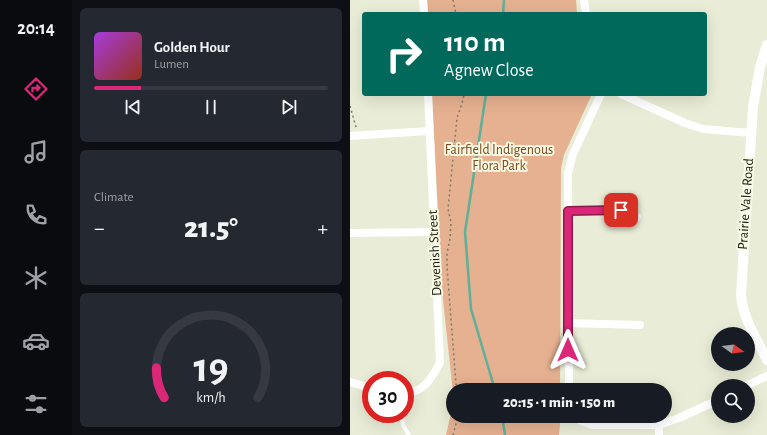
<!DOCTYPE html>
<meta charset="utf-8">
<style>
:root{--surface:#171b24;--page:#242831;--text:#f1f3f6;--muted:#9ea1a6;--line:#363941;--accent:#db2777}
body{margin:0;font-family:"Alegreya Sans",sans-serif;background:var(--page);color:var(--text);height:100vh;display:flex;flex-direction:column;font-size:15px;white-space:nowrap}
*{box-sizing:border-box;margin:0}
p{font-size:13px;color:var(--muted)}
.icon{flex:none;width:22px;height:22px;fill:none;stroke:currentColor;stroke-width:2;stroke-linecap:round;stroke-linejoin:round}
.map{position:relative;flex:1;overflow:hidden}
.sheet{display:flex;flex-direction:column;gap:8px;padding:8px;background:#0d0f14;width:278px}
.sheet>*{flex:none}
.hud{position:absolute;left:12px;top:12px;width:345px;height:84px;border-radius:4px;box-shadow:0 4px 16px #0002;background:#00695c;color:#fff;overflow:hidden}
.needle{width:26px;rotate:105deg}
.buttons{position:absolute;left:361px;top:327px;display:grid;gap:8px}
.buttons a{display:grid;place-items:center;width:44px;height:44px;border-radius:50%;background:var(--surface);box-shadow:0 4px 16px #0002;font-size:20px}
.speed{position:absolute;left:12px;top:371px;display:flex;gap:8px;font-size:20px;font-weight:700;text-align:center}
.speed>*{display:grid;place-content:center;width:52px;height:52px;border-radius:50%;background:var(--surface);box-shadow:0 4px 16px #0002;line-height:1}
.speed .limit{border:6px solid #d22;background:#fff;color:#111}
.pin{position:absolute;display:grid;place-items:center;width:34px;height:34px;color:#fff;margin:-17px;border-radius:8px;box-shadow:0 2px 6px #0006}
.me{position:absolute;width:44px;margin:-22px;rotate:0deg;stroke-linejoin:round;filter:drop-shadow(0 0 3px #0008)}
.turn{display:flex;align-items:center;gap:14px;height:84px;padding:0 16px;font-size:18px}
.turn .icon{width:52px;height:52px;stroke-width:2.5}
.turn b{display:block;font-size:28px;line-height:34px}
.big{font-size:30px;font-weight:800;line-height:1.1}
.sheet .tile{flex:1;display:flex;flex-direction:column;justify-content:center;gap:6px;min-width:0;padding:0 14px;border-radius:6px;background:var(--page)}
.sheet .dial{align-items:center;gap:0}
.dial svg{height:104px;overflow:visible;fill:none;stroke:var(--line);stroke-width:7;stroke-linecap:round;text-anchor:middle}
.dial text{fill:var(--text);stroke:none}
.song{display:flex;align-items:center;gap:12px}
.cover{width:48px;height:48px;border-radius:6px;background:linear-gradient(135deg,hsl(280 70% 55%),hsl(10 70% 35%))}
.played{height:4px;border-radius:2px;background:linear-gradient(90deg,var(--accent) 20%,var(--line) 20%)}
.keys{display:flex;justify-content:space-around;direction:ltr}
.heat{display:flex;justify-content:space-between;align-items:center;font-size:22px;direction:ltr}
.trip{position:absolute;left:96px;top:383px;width:226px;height:40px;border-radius:20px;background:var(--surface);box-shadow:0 4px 16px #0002;font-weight:800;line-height:40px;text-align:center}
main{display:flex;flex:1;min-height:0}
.dock{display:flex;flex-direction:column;width:72px;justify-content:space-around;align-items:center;background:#090b0e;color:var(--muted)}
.dock .icon{width:28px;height:28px}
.dock .active{color:var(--accent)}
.dock b{font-size:18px;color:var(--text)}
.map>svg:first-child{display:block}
.green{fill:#e6b191}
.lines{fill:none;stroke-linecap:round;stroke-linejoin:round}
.stream{stroke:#5eb098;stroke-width:2.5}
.path{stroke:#797b6c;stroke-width:1.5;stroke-dasharray:2 3;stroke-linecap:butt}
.service{stroke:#fff;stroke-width:4}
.minor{stroke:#fff;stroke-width:8}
.tertiary{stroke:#fff;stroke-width:10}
.route-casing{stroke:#8e194d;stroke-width:10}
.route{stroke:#db2777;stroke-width:7}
.labels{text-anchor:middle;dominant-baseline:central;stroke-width:4;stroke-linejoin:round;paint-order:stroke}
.park-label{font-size:14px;fill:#80461e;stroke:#f7fae3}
.street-label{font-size:14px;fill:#1a1b13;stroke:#f7fae3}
</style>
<main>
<nav class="dock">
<b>20:14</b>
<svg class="icon active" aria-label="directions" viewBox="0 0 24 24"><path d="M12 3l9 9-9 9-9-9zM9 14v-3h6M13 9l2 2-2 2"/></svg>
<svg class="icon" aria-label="music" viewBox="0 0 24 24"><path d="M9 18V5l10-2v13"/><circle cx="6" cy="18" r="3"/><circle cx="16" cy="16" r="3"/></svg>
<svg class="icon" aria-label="phone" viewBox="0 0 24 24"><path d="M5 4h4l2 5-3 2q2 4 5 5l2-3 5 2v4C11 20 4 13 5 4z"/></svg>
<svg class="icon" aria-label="climate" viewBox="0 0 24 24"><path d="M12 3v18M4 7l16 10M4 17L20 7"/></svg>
<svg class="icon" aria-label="car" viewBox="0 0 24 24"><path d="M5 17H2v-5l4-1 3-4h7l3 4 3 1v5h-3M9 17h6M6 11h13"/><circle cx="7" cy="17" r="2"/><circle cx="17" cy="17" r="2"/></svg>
<svg class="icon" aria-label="filters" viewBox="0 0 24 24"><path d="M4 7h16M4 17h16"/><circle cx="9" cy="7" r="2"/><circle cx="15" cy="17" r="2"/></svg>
</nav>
<section class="sheet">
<div class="tile">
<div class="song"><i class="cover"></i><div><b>Golden Hour</b><p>Lumen</p></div></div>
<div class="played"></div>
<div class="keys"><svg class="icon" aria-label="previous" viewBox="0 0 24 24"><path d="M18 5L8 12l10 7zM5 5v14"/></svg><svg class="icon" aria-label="pause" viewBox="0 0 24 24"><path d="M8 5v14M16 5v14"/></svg><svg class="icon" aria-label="next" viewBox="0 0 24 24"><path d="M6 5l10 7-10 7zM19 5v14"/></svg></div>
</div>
<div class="tile"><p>Climate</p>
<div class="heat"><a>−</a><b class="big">21.5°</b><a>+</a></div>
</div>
<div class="tile dial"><svg viewBox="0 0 100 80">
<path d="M14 69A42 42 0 1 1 86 69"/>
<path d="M14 69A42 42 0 0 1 8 46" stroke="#db2777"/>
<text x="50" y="56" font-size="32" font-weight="700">19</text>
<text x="50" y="72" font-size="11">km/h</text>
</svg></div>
</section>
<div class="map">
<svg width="417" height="435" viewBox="0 0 417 435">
<rect width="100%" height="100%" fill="#e9ecd6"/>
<!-- green -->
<g class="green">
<polygon points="77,0 226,0 227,14 78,14"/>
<polygon points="82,94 242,94 214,155 211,168 210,390 103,390 103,393 92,290"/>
<polygon points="103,405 103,416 211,416 209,435 96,435"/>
</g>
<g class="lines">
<!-- stream -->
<g class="stream">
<polyline points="153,14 154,0"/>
<polyline points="136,94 115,232 121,309 145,390"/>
<polyline points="152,416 155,435"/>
</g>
<!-- path -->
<g class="path">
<polyline points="103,0 106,14"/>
<polyline points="0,106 6,127"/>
<polyline points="108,390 106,384 97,267 97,253 100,239 101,222 98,209 107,118 113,100 114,94"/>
<polyline points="103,435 108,416"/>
</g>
<!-- service -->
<polyline class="service" points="52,414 53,425 59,435"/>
<!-- minor -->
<g class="minor">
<polyline points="73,0 74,14"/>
<polyline points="234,0 236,14"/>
<polyline points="271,94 335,123 353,129 401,133"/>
<polyline points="0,136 79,131"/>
<path d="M218,211C240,211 267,206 287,217"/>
<polyline points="0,233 84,232"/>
<polyline points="218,323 290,325"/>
<polyline points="0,382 21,388"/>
<polyline points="396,386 417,376"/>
<polyline points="219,390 218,173 223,154 251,94"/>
<path d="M55,394C76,390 80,380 90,363L78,94"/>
<polyline points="224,416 229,420 242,425 309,425 329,418 368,400"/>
<polyline points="309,425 309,435"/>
</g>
<!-- tertiary -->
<path class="tertiary" d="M417,45L410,67L403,107L391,295C393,319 407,339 417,360"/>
</g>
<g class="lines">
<defs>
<polyline id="route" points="218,350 218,211 271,210"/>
</defs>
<!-- route casing -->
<use href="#route" class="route-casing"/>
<!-- route -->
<use href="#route" class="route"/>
</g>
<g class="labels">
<!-- park labels -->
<g class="park-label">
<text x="149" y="150">Fairfield Indigenous<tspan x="149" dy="16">Flora Park</tspan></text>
</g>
<!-- street labels -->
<g class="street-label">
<text transform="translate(396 204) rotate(-86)">Prairie Vale Road</text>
<text transform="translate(85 253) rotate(-93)">Devenish Street</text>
</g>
</g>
</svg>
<div class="buttons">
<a><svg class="needle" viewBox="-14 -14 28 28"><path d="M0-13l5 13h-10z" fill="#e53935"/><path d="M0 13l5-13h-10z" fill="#9ea1a6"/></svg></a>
<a><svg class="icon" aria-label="search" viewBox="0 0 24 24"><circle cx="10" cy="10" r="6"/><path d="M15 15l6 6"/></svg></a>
</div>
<div class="speed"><div class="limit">30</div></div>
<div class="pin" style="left:271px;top:210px;background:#d93025"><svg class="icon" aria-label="arrive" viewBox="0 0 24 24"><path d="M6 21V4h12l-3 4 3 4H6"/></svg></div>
<svg class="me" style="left:218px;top:350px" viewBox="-20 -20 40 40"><path d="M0-17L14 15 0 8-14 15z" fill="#db2777" stroke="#fff" stroke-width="4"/></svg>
<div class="trip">20:15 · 1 min · 150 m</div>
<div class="hud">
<div class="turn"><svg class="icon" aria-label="right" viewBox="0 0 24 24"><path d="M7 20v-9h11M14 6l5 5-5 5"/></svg><div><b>110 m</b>Agnew Close</div></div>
</div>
</div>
</main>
